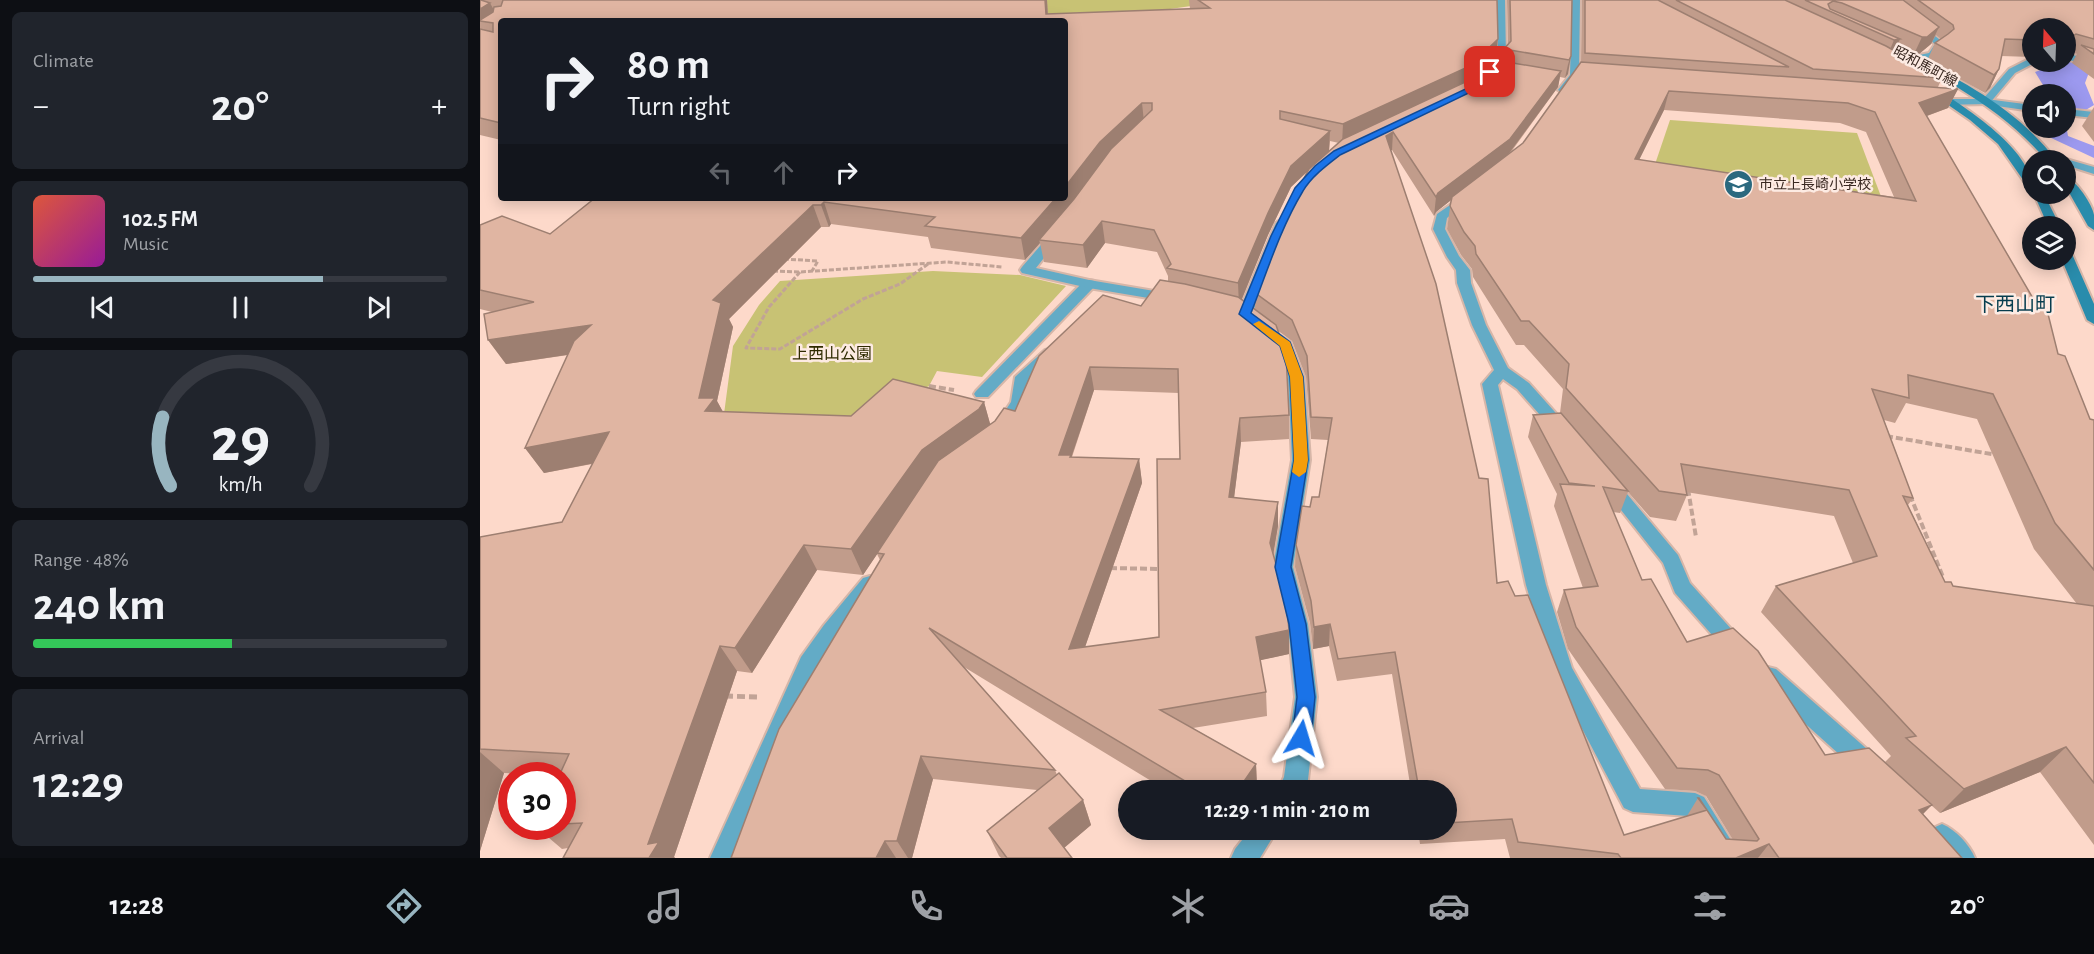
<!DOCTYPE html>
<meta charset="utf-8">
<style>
:root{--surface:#171b24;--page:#20242c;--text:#f1f3f6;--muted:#9ea1a6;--line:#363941;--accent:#98b5c0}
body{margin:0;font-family:"Alegreya Sans","Noto Sans JP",sans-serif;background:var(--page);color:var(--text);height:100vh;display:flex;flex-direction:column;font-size:22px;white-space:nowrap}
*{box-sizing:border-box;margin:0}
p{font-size:20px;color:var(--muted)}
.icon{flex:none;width:33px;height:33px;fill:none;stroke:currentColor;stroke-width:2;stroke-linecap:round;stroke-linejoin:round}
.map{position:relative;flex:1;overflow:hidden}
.side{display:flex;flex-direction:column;gap:12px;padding:12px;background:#0d0f14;width:480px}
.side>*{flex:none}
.hud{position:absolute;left:18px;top:18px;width:570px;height:183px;border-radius:6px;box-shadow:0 3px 15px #0003;background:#171b24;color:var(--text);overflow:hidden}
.needle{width:39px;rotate:341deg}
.buttons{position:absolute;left:1542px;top:18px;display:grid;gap:12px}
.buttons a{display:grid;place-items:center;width:54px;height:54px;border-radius:50%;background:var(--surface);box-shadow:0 3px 15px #0003;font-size:30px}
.speed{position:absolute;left:18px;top:762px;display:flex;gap:12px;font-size:30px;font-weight:700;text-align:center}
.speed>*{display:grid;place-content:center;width:78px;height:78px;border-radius:50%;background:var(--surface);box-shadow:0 3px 15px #0003;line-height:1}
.speed .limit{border:9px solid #d22;background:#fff;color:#111}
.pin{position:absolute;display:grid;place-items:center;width:51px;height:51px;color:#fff;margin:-26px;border-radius:12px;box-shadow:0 3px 9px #0006}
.me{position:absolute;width:66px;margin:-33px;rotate:7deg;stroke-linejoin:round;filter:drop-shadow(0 0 4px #0008)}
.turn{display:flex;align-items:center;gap:21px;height:126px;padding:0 30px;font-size:27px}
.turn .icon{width:78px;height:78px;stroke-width:2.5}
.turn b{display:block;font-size:42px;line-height:51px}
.lanes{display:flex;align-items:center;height:57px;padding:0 30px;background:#0003;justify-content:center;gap:30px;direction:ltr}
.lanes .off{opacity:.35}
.big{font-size:45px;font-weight:700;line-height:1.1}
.side .tile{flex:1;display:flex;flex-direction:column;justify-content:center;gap:9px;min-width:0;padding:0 21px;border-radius:9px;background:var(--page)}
.side .dial{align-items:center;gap:0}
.dial svg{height:156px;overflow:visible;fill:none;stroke:var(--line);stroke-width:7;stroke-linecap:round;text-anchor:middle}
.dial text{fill:var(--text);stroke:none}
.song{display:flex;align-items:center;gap:18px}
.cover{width:72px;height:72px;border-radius:9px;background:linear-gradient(135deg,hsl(10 70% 55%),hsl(300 70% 35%))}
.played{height:6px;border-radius:3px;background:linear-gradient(90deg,var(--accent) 70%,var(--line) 70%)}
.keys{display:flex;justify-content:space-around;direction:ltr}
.heat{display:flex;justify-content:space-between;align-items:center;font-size:33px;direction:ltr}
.charge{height:9px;border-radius:4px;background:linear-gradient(90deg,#34c759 48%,var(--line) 0)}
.trip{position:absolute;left:638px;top:780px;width:339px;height:60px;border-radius:30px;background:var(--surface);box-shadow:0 3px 15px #0003;font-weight:700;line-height:60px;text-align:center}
.tab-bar{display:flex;height:96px;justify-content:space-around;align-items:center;background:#090b0e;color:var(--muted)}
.tab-bar .icon{width:42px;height:42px}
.tab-bar .on{color:var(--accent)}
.tab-bar b{font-size:27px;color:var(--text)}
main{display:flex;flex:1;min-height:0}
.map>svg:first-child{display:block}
.green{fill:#c8c274}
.water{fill:#9c99ef}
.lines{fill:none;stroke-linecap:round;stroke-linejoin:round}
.service-casing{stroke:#d6b6a8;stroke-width:4}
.minor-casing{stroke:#d6b6a8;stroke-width:4}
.secondary-casing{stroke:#d6b6a8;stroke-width:4}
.path-far2{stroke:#c1a396;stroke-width:3;stroke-dasharray:5 2;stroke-linecap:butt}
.path-far1{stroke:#c1a396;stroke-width:4;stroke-dasharray:7 3;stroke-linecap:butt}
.path{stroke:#c1a396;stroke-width:5;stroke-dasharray:8 4;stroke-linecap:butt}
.service{fill:#63abc6;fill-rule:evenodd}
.minor{fill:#63abc6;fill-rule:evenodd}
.secondary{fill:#298cac;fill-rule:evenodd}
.wall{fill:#c19c8b;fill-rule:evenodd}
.shaded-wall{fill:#9d7f71}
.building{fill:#e0b5a2;stroke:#9d7f71;stroke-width:1.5;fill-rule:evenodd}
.route{fill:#1a73e8;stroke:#114b97;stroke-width:1.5}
.slow{fill:#f59e0b}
.labels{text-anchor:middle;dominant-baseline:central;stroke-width:5;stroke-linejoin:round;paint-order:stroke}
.far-street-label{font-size:14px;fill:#392821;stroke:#fdebe3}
.far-poi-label{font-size:14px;fill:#392821;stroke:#fdebe3;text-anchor:start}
.park-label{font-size:16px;fill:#2f2b00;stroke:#fdebe3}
.quarter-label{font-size:20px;fill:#063d4e;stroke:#fdebe3}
</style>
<main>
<section class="side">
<div class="tile"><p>Climate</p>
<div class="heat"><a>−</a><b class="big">20°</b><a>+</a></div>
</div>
<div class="tile">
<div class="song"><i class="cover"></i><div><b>102.5 FM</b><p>Music</p></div></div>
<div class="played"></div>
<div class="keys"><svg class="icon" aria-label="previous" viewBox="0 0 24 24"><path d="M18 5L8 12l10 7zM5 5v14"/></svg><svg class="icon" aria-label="pause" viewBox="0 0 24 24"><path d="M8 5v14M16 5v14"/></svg><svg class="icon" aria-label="next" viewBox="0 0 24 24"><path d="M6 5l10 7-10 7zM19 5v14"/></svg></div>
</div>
<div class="tile dial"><svg viewBox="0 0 100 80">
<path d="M14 69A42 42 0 1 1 86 69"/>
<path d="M14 69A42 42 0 0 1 10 34" stroke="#98b5c0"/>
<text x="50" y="56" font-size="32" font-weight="700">29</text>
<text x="50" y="72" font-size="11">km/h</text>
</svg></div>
<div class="tile"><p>Range · 48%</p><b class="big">240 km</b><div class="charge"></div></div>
<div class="tile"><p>Arrival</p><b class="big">12:29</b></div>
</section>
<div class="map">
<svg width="1614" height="858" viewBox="0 0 1614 858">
<rect width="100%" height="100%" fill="#fdd9ca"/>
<!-- green -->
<g class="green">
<polygon points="467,0 736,0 725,4 599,22"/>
<polygon points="1190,120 1377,133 1408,215 1170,179"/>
<polygon points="453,271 540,275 586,286 502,377 457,371 449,386 409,406 376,433 244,414 253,346 279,305 300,281"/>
</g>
<!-- water -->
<g class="water">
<polygon points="1614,59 1605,83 1614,105 1586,122 1586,94 1564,94 1566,90 1555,72 1588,60"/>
<polygon points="1586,125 1588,136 1614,146 1614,158 1569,137 1561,128 1586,128"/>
</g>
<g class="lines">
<defs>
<g id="service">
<polygon points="1506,99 1552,105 1552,111 1503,104 1503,100"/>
<polygon points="1586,109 1614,112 1614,118 1586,115"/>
<polygon points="609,280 614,281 616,284 614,287 508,397 496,397 494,394 496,391 604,281"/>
</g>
<g id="minor">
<polygon points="1017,0 1025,0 1026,58 1004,80 999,77 1018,57"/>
<polygon points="1092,0 1100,0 1099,75 1086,92 1083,93 1078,90 1090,75"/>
<polygon points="1398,0 1407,0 1463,42 1464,44 1455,57 1415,64 1415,60 1449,53 1455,44"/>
<polygon points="1586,53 1614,61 1614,67 1586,59"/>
<polygon points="1549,59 1556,62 1535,73 1509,104 1457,105 1452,102 1457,99 1503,99 1529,69"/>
<polygon points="1586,159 1614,167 1614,174 1586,165 1586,160 1582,160"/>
<polygon points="986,194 992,197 967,218 965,229 979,256 990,270 991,283 1006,325 1028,368 1049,383 1091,430 1089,434 1077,434 1037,389 1023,379 1018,385 1066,585 1092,668 1160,789 1215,793 1224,797 1262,858 1234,858 1208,816 1153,812 1144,808 1071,670 1046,585 1002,384 1014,370 992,325 977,283 976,270 967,257 953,229 957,214"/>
<polygon points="802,219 808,223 772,314 765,318 760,317 758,314 796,223"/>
<polygon points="576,231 582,235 556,268 609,280 692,294 699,298 692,302 609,288 542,273 540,270 542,267 572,232"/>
<polygon points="785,326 810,342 824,377 830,460 813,567 828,624 837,697 828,780 823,790 798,790 804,777 815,697 808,624 793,567 812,460 808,377 798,347 778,330"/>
<polygon points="570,349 577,353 550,379 547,402 527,433 515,433 513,429 531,402 535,377 565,350"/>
<polygon points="1131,480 1137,482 1198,555 1210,583 1262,641 1266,647 1262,653 1255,656 1248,653 1195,593 1183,563 1122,486 1125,482"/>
<polygon points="390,576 397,578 400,584 338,668 256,858 230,858 321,657 344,625 383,578"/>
<polygon points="1288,667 1296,669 1396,757 1400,765 1396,773 1388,776 1380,773 1280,683 1277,676 1280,669"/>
<path d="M1462,824C1476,830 1489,844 1495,858H1464L1453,846L1449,837L1453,828Z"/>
<polygon points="770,830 797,830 780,858 751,858 755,849"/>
</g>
<g id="secondary">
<path d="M1392,40C1404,39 1420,50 1430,55C1484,81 1539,111 1576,160H1566C1519,105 1457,74 1392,44Z"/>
<path d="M1451,89H1457C1486,108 1552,150 1552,188L1548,187L1518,144L1490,120L1451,93Z"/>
<path d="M1586,177C1596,180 1612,204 1614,215C1614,219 1614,225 1614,230L1608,226L1586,187Z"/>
<polygon points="1554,194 1564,194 1580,226 1568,226"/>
<polygon points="1586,250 1592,254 1614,304 1614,324 1607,320 1582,260 1586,260"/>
</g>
</defs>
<!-- service casing -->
<use href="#service" class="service-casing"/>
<!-- minor casing -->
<use href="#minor" class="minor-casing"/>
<!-- secondary casing -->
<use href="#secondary" class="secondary-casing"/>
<!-- path-far2 -->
<g class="path-far2">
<polyline points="304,259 338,261 332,271"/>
<polyline points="293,271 320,272 467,262 522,267"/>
<polyline points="320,272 289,307 266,348 300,349 383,299 420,284 448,264"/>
<polyline points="449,386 454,387"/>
</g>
<!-- path-far1 -->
<g class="path-far1">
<polyline points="449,386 474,390"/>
<polyline points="1406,436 1517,455"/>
<polyline points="1208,489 1216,537"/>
<polyline points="1430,495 1463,577"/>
<polyline points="630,568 682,569"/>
</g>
<!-- path -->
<polyline class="path" points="245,696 277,697"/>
<!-- service -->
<use href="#service" class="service"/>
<!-- minor -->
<use href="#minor" class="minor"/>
<!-- secondary -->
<use href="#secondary" class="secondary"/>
</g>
<!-- wall -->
<g class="wall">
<path d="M0,0H567L568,14L710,9L709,0H1017L1016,56L994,78L1022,61L1024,49L1028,44L1027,0H1092L1088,74L1085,78L1080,77L1078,87L1031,152L1043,143L1101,62L1102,0H1614V79L1592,63L1597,54L1587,51L1586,55V28H1552V57L1521,56L1519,69L1510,88L1505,93L1447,61L1455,43L1461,39L1456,35L1451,44L1439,54H1434L1417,47L1415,51L1462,78L1458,87L1478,89L1468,108L1447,116L1578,354L1610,419L1614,420V845L1560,772L1460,813L1451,805L1443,814L1482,858H1030L1025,839L940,844L938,830H966V790H931L912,674L857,681L849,646L833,649L830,623L815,567L816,545L830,507L839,497L848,440L831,439L826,377L812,341L797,330L809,415V439L761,442L754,498L798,502V526L793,554L809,654L780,660L786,692L787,716L713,728L776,764L777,787L774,790H686L484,667L575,770L577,775L603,800L611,825L584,848L592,858H521L519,856L507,831L557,790L453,779L432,858H251L400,560L397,554L383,575L337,570L272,673L257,671L194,857L195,858H83L88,848L82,849L55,826H82V776L24,773L0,851V537L82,522L112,464L64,473L45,448L88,355L26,364L8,340L12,312L0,309V225L70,234L585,21H21V140L0,135ZM1184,110L1360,123L1386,132L1414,197L1159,160ZM850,141L859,143L849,151ZM911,150H912L954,216L956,212L971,200L967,229L981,255L992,269L993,277L1036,345H1044L1083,389L1080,413L1053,415L1048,437L1077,494L1074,506L1103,588L1084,590L1077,612L1088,649L1185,789L1215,791L1226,796L1253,840L1246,839L1218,798L1207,816L1144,835L1017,583ZM827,172L774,292L775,309L762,299L788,235L811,187ZM351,224L448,237L451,248L545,260L560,243L564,262L607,268L625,243L677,252L688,276V281L661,306L535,411L510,424L504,402L371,416L243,412L237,401L253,327L249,319L341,227H349ZM614,390L699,393L700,459L679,637L605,647L662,483L659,459L592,457ZM1426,403L1497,419L1554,549L1597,604L1473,586L1465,582L1428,505L1433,498L1404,420L1415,423ZM1148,492L1170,517L1196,521L1207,495L1206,492L1354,516L1373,563L1296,586L1281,612L1411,756L1405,762L1345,755L1207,642L1162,580L1133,512L1140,513Z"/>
<polygon points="1614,107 1614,142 1602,126"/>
</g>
<!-- shaded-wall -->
<g class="shaded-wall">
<polygon points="565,0 567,0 568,21 566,14"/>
<polygon points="10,3 19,19 0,21 0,9"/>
<polygon points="1459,27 1451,44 1439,54 1434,54 1442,37"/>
<polygon points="1018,39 1016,56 988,84 862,144 863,124"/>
<polygon points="1420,39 1413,56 1407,57 1414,40"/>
<polygon points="1091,56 1088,74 1085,78 1089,60"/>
<polygon points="1519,69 1510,88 1505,93 1514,75"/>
<polygon points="1081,71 1078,87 1027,156 956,212 954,216 956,197 958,193"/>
<polygon points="1478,89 1468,108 1430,122 1439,103"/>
<polygon points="1189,91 1184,110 1149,180 1155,159"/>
<polygon points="662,103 664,122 586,212 559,240 560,243 545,260 541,238 576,198 585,198 585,187 620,142"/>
<polygon points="850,131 849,151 811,187 788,235 759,306 758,283 788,213 811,166"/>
<polygon points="913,132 912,150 905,153 906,136"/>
<polygon points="344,202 351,224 349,227 341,205"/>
<polygon points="333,205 341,227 249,319 253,327 237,401 249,423 239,436 219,398 233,300"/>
<polygon points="622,221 625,243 607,268 603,245"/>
<polygon points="111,325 126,349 26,364 8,340"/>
<polygon points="610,367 614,390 591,458 579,455"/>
<polygon points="504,402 511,427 451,475 383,575 371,549 442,450"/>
<polygon points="760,418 761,442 751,522 749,497"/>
<polygon points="129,432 146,457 64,473 45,448"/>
<polygon points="659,459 662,483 596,673 589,649"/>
<polygon points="798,502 798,526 791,568 790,543"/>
<polygon points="324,545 337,570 272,673 255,648"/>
<polygon points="850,624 849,646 833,649 834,627"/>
<polygon points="809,630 809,654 777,661 776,637"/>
<polygon points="240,646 257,671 194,857 195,858 169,858 168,844"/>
<polygon points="1586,747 1560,772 1460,813 1484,789"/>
<polygon points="0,752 24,773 0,851"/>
<polygon points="441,756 453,779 432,858 428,858 417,841"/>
<polygon points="776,764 777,787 774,790 758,790"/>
<polygon points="603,800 611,825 578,853 569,828"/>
<polygon points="1452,805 1432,825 1439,810"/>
<polygon points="405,841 416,858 396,858"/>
<polygon points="1289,844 1278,858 1256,858"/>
</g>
<!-- building -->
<g class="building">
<polygon points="0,0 1,0 10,3 0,9"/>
<polygon points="23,0 565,0 566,14 730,8 718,0 1017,0 1018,39 990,66 863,124 800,111 800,119 850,131 811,166 788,213 758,283 687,268 691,264 674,230 622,221 603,245 559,240 594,199 631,149 672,110 672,103 662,103 620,142 585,187 585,21 21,21 21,123 0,118 0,29 13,32 13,23 0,21 0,20 13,12 14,7 21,6"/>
<polygon points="1030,0 1092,0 1091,56 1089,60 1024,49 1031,41"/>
<polygon points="1105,0 1178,0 1309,67 1105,53"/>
<polygon points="1196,0 1305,0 1406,46 1462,78 1333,69"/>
<polygon points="1325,0 1423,0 1459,27 1447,37 1442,37 1362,3 1353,1 1348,4 1350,9 1420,39 1414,40"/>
<polygon points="1438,0 1614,0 1614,39 1596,34 1593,36 1593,40 1586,40 1586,28 1552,28 1552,40 1525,39 1519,69 1514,75 1455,43 1468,34 1474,29 1473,25"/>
<polygon points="1601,45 1614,49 1614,54"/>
<polygon points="1015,60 1081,71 1030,139 958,193 956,197 913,132 906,136 956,284 999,478 1008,479 1017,583 1028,581 1035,596 1048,595 1144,835 1227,810 1218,798 1219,798 1246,839 1277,841 1279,839 1239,775 1228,770 1197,768 1096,627 1084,590 1118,586 1080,484 1115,486 1089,483 1053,415 1081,413 1148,491 1123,487 1162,580 1171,579 1207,642 1253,628 1278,651 1345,755 1389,748 1452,805 1439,810 1482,858 1299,858 1289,844 1256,858 1141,858 1138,854 1038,842 1032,819 966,823 966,790 939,790 915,652 858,659 850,624 834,627 831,601 816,545 822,506 830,507 832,497 839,497 852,418 831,417 827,356 812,320 774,292 803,217 829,169 863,139 998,76"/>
<path d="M1101,62L1478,89L1439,103L1554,300L1565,302L1578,354L1585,356L1610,419L1614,420V570L1575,523L1513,394L1428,375L1429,398L1392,389L1433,498L1423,496L1465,582H1471L1473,586L1614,606V783L1586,747L1484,789L1426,738L1436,736L1296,586L1397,556L1369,490L1201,464L1207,495L1179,491L1086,388L1089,364L1049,321H1041L996,254L995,246L984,232L970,206L972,197L1043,143ZM1189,91L1368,103L1395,112L1436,201L1155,159Z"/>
<polygon points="115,198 576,198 541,238 445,226 455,217 344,202 341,205 333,205 233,300 241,303 219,398 235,398 225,411 371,416 413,379 504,402 499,409 442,450 371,549 324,545 255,648 240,646 168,844 179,842 169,858 83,858 102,823 82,824 82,776 79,776 89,754 0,749 0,537 82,522 129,432 45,448 94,341 111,325 8,340 4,314 54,302 0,290 0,225 22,216 70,234"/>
<path d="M680,280L705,284L758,297L796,325L806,354L809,415L760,418L749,497L798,502L790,543L806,600L809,630L776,637L786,692L680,710L776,764L758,790H720L449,628L575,770L441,756L417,841H405L396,858H251L299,729L404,554L397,553L458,461L515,421L524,408L535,411L559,356L623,295L661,306ZM610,367L698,369L700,459H677L679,637L589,649L659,459L590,457L591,455H579Z"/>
<polygon points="579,773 603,800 569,828 592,858 527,858 507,831"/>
</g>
<!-- route -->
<path class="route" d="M1007,70L1013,72L995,90L860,155C847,165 831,177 823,191C800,229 787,272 771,313L810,342L823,377L828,460L811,567L826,624L835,697L831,738L828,744L821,747L815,744L812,738L817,697L809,624L795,567L814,460L810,377L800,346L759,314L791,236L815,188L835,166L854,151L990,87Z"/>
<!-- slow -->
<polygon class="slow" points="779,321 810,342 823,377 828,460 826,472 819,477 812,472 814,460 810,377 800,346 773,324"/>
<!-- icons -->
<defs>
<symbol id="school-disc" viewBox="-11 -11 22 22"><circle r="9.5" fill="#2b697f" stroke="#fdebe3"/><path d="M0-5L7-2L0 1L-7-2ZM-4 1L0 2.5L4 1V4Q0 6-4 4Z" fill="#fff"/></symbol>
</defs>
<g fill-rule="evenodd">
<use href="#school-disc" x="1242" y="168" width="33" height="33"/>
</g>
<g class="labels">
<!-- far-street labels -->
<g class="far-street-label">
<text transform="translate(1445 67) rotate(28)">昭和馬町線</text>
</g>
<!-- far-poi labels -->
<g class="far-poi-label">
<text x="1279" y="185">市立上長崎小学校</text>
</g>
<!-- park labels -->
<g class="park-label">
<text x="352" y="354">上西山公園</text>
</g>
<!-- quarter labels -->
<g class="quarter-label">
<text x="1535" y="305">下西山町</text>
</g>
</g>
</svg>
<div class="buttons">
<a><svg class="needle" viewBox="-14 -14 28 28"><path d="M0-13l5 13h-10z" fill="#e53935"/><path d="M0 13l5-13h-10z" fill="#9ea1a6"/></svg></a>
<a><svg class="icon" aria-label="sound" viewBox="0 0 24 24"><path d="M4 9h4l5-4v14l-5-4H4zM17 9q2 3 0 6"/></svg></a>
<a><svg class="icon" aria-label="search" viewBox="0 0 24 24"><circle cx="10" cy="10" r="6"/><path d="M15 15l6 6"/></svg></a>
<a><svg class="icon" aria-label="layers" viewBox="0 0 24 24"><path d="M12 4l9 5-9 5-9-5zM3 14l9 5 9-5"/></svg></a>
</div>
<div class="speed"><div class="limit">30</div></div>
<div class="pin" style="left:1010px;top:72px;background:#d93025"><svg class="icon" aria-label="arrive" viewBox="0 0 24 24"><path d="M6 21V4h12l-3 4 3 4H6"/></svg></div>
<svg class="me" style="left:821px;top:738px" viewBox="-20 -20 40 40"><path d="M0-17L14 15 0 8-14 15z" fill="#1a73e8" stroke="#fff" stroke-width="4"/></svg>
<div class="trip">12:29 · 1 min · 210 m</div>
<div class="hud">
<div class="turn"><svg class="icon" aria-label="right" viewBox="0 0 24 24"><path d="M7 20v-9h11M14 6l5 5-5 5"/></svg><div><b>80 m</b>Turn right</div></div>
<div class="lanes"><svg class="icon off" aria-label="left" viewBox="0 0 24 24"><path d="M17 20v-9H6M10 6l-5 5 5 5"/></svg><svg class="icon off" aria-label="ahead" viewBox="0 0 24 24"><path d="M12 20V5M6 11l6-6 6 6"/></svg><svg class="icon" aria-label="right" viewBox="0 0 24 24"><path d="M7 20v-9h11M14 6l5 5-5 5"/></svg></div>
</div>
</div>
</main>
<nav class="tab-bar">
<b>12:28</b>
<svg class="icon on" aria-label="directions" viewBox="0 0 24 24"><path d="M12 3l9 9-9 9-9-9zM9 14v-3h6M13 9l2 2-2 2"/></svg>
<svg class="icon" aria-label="music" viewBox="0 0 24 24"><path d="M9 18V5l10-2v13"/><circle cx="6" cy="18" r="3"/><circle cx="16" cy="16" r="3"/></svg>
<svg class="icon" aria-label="phone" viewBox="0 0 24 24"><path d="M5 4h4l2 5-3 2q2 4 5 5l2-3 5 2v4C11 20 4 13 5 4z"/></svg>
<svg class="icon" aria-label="climate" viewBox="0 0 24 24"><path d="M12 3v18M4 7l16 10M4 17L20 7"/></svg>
<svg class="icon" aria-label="car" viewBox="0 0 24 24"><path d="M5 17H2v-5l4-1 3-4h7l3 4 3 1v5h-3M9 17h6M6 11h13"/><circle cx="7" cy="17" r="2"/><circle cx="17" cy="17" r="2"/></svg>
<svg class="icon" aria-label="filters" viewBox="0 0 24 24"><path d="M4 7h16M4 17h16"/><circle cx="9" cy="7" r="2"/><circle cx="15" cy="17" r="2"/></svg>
<b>20°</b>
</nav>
